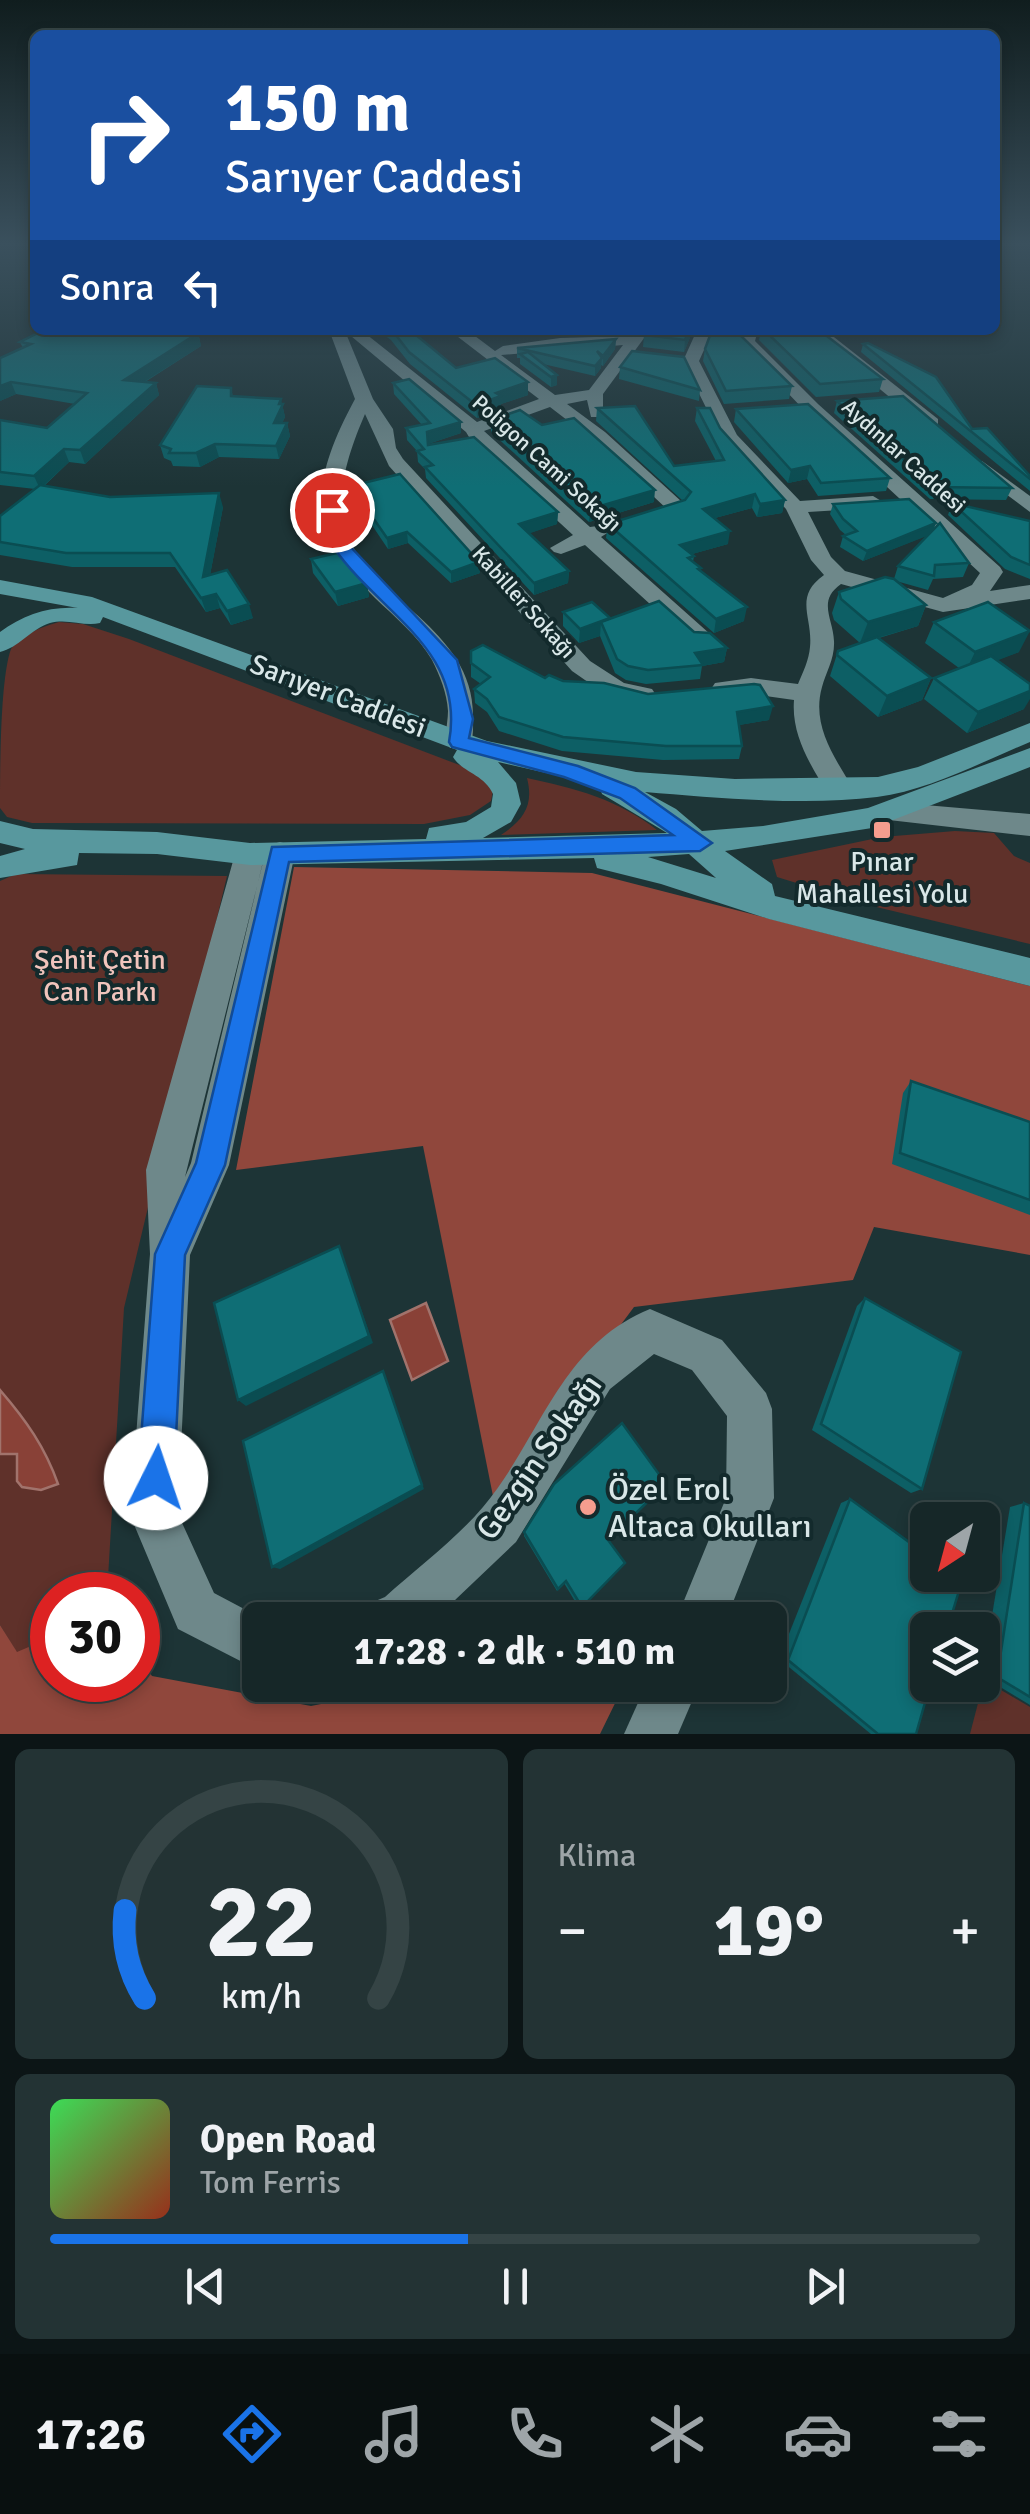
<!DOCTYPE html>
<html lang="tr">
<meta charset="utf-8">
<style>
:root{--surface:#162728;--page:#233334;--text:#f1f3f6;--muted:#9ea5a8;--line:#354445;--accent:#1a73e8}
body{margin:0;font-family:Signika,sans-serif;background:var(--page);color:var(--text);height:100vh;display:flex;flex-direction:column;font-size:38px;white-space:nowrap}
*{box-sizing:border-box;margin:0}
p{font-size:32px;color:var(--muted)}
.icon{flex:none;width:55px;height:55px;fill:none;stroke:currentColor;stroke-width:2;stroke-linecap:round;stroke-linejoin:round}
.map{position:relative;height:1734px;overflow:hidden}
.panel{display:flex;flex-direction:column;gap:15px;padding:15px;background:#0c1516;flex:1}
.panel>*{flex:none}
.hud{position:absolute;left:30px;top:30px;width:970px;height:305px;border-radius:15px;box-shadow:0 5px 15px #0003,0 0 0 2px var(--line);background:#1a4fa0;color:#fff;overflow:hidden}
.needle{width:65px;rotate:216deg}
.fabs{position:absolute;left:910px;top:1502px;display:grid;gap:20px}
.fabs a{display:grid;place-items:center;width:90px;height:90px;border-radius:15px;background:var(--surface);box-shadow:0 5px 15px #0003,0 0 0 2px var(--line);font-size:50px}
.speed{position:absolute;left:30px;top:1572px;display:flex;gap:20px;font-size:50px;font-weight:700;text-align:center}
.speed>*{display:grid;place-content:center;width:130px;height:130px;border-radius:50%;background:var(--surface);box-shadow:0 5px 15px #0003,0 0 0 2px var(--line);line-height:1}
.speed .limit{border:15px solid #d22;background:#fff;color:#111}
.pin{position:absolute;display:grid;place-items:center;width:85px;height:85px;color:#fff;margin:-42px;border:5px solid #fff;border-radius:50%;box-shadow:0 2px 10px #0007}
.me{position:absolute;width:110px;margin:-55px;rotate:4deg;stroke-linejoin:round;filter:drop-shadow(0 0 8px #0008)}
.turn{display:flex;align-items:center;gap:35px;height:210px;padding:0 30px;font-size:45px}
.turn .icon{width:130px;height:130px;stroke-width:2.5}
.turn b{display:block;font-size:70px;line-height:85px}
.then{display:flex;align-items:center;height:95px;padding:0 30px;background:#0003;gap:20px;font-size:38px}
.big{font-size:75px;font-weight:700;line-height:1.1}
.panel .tile{flex:1;display:flex;flex-direction:column;justify-content:center;gap:15px;min-width:0;padding:0 35px;border-radius:15px;background:var(--page)}
.panel .dial{align-items:center;gap:0}
.dial svg{height:260px;overflow:visible;fill:none;stroke:var(--line);stroke-width:7;stroke-linecap:round;text-anchor:middle}
.dial text{fill:var(--text);stroke:none}
.song{display:flex;align-items:center;gap:30px}
.cover{width:120px;height:120px;border-radius:15px;background:linear-gradient(135deg,hsl(130 70% 55%),hsl(10 70% 35%))}
.played{height:10px;border-radius:5px;background:linear-gradient(90deg,var(--accent) 45%,var(--line) 45%)}
.keys{display:flex;justify-content:space-around;direction:ltr}
.heat{display:flex;justify-content:space-between;align-items:center;font-size:55px;direction:ltr}
.panel .tiles{flex:1;display:grid;gap:15px;grid-template-columns:1fr 1fr}
.tile:last-child{grid-column:span 2}
.trip{position:absolute;left:242px;top:1602px;width:545px;height:100px;border-radius:15px;background:var(--surface);box-shadow:0 5px 15px #0003,0 0 0 2px var(--line);font-weight:700;line-height:100px;text-align:center}
.tabs{display:flex;height:160px;justify-content:space-around;align-items:center;background:#091010;color:var(--muted)}
.tabs .icon{width:70px;height:70px}
.tabs .on{color:var(--accent)}
.tabs b{font-size:45px;color:var(--text)}
.map>svg:first-child{display:block}
.green{fill:#5f312a}
.forest{fill:#90473c}
.water{fill:#894137;stroke:#a1736c;stroke-width:2.5}
.lines{fill:none;stroke-linecap:round;stroke-linejoin:round}
.minor{fill:#6e888a;fill-rule:evenodd}
.major{fill:#58989e;fill-rule:evenodd}
.wall{fill:#0d5f65}
.shaded-wall{fill:#0a4d52}
.building{fill:#0f6e75;stroke:#0a4d52;stroke-width:2.5}
.route{fill:#1a73e8;stroke:#114b97;stroke-width:2.5}
.poi-dot{fill:#f59d8e;stroke:#132a2c;stroke-width:4}
.labels{text-anchor:middle;dominant-baseline:central;stroke-width:8;stroke-linejoin:round;paint-order:stroke}
.far-street-label{font-size:22px;fill:#d9e7e8;stroke:#132a2c}
.street-label{font-size:28px;fill:#d9e7e8;stroke:#132a2c}
.poi-label{font-size:28px;fill:#d9e7e8;stroke:#132a2c}
.park-label{font-size:28px;fill:#f1c4bc;stroke:#132a2c}
.near-street-label{font-size:32px;fill:#d9e7e8;stroke:#132a2c}
.near-poi-label{font-size:32px;fill:#d9e7e8;stroke:#132a2c;text-anchor:start}
</style>
<div class="map">
<svg width="1030" height="1734" viewBox="0 0 1030 1734">
<rect width="100%" height="100%" fill="#1d3436"/>
<!-- green -->
<g class="green">
<path d="M59,622L83,624L129,639L462,766L486,780L493,790L491,801L470,815L424,824L32,823L7,817L0,808C0,769 0,679 11,649C21,634 42,627 59,622Z"/>
<path d="M527,778C575,788 619,800 657,830L501,835C524,820 534,805 527,778Z"/>
<polygon points="955,831 994,833 1014,856 1030,863 1030,944 868,905 777,877 772,860 882,837"/>
<polygon points="16,874 227,876 124,1308 107,1595 52,1595 52,1637 17,1653 0,1625 0,881"/>
<polygon points="984,1680 1030,1707 1030,1734 970,1734"/>
</g>
<!-- forest -->
<g class="forest">
<polygon points="294,867 592,873 1030,986 1030,1255 874,1227 853,1280 634,1307 493,1496 423,1146 236,1170"/>
<polygon points="0,1625 17,1652 52,1637 52,1680 138,1680 138,1656 152,1676 311,1706 417,1685 624,1685 600,1734 0,1734"/>
</g>
<!-- water -->
<g class="water">
<polygon points="426,1303 448,1361 412,1380 390,1320"/>
<path d="M0,1390C26,1420 45,1447 58,1484L41,1490L22,1487L17,1481V1454H0Z"/>
</g>
<g class="lines">
<!-- minor -->
<g class="minor">
<path d="M329,330H361L477,422L539,399L449,330H467L495,351L503,346L560,338L630,336L634,330H650L603,394V417H591L587,400L567,404L605,432L682,502V510H668L593,440L550,407L484,431L590,527L612,524L615,528L601,537L710,634L714,639L710,644H694L585,545L561,554L554,552L550,548L573,535L472,442L466,432L345,331L373,399L393,429L396,448L403,459L590,661L624,683L652,689L656,695L643,703L608,696L572,671L389,466L365,414C350,449 333,495 347,533C371,601 476,629 473,719C473,729 474,739 468,748H450C443,737 448,724 448,711C447,693 440,676 432,660C418,636 395,617 375,598C306,529 310,483 355,399ZM623,345L589,390L555,395L501,355Z"/>
<path d="M697,330H713L699,361L737,435L800,501L873,496L883,502L873,508L808,512L831,557L845,571L943,598L972,585L980,573L806,412L742,345V330H758L755,341L818,404L1000,567L1003,572L990,591L1030,585V599L943,612L841,584C817,601 833,618 834,641C835,658 826,672 822,687C811,726 835,758 854,790L850,797H830C812,767 791,737 794,700L751,694L724,697L711,689L715,683L751,678L798,684C803,672 809,660 810,647C813,617 793,597 824,575L811,560L786,509L721,438L683,361Z"/>
<polygon points="808,330 825,330 938,419 938,427 926,427"/>
<polygon points="982,461 1030,496 1030,512 975,471 975,463"/>
<polygon points="890,802 1030,814 1030,836 880,819 876,812 880,805"/>
<polygon points="280,842 290,845 295,853 229,1165 190,1255 178,1514 214,1593 265,1620 260,1620 260,1671 178,1629 130,1515 150,1254 146,1170 235,854 240,846 250,843 260,846 265,854 185,1177 191,1163 265,853 270,845"/>
<path d="M650,1309L722,1340L766,1393L772,1409L774,1498L726,1620H676L726,1498L727,1416L692,1370L654,1354L610,1389L516,1542L434,1620H366L373,1602L385,1597C417,1568 455,1540 483,1507C541,1438 559,1346 650,1309Z"/>
<polygon points="646,1685 699,1685 678,1734 624,1734"/>
</g>
<!-- major -->
<path class="major" d="M0,580L92,597L487,741L636,772L735,779L878,777L918,767L1030,723V742C981,762 930,790 877,797C807,806 717,798 645,792L676,809L702,831L763,826L868,808L1030,748V767L872,828L725,851L772,884L775,896L1030,958V986L769,919L661,884L597,868L594,858L250,865L157,854L79,853L77,865L0,878V856L25,849L0,843V821L33,829L157,832L250,843L426,839L429,828L466,822L491,807L493,794C484,774 463,773 453,757L457,750L103,617L100,623C84,627 68,618 50,623C31,629 18,648 0,652V632C23,615 49,606 78,608L0,594ZM498,762L599,785L602,794L667,833L483,838L511,822L521,804L516,783ZM689,854L716,878L648,857Z"/>
</g>
<!-- wall -->
<g class="wall">
<polygon points="44,330 210,330 199,337 201,346 145,382 156,383 159,395 85,464 69,462 44,486 110,497 223,507 210,575 253,618 231,625 220,608 206,612 175,567 72,567 0,555 0,516 35,489 0,485 0,420 47,428 75,404 16,394 0,401 23,348 20,342"/>
<polygon points="377,330 444,330 444,332 418,337 456,368 528,382 528,395 501,404 501,409 477,418 410,364 391,340"/>
<polygon points="551,330 630,330 628,332 559,334"/>
<polygon points="693,330 684,352 643,347 644,335"/>
<polygon points="761,330 819,330 883,379 879,392 816,397 759,340"/>
<polygon points="740,334 792,386 789,399 724,404 703,361 705,349"/>
<polygon points="616,339 615,349 603,366 601,365 601,368 595,376 543,364 557,375 557,385 551,387 520,364 520,358 517,358 517,348"/>
<polygon points="863,344 1030,476 1030,491 861,352"/>
<polygon points="620,367 700,390 699,401 619,379"/>
<polygon points="393,383 461,422 461,433 428,444 428,445 558,512 557,524 529,533 569,571 568,583 534,595 426,478 425,469 418,462 417,451 407,440 406,428 422,425 394,394"/>
<polygon points="231,388 233,397 282,404 285,417 282,423 287,423 290,436 279,459 219,457 200,467 173,466 171,461 164,458 160,445"/>
<polygon points="837,401 1012,488 1006,500 930,499 834,413"/>
<polygon points="597,408 674,466 716,461 695,421 697,408 720,428 785,500 782,513 757,517 752,508 715,518 728,544 692,554 694,556 693,562 701,571 744,621 714,633 606,538 608,524 683,501 596,421"/>
<polygon points="736,409 890,478 886,491 818,496 807,479 788,483 734,422"/>
<polygon points="491,420 654,502 589,522 491,432"/>
<polygon points="351,486 479,562 480,573 451,583 408,543 388,549 353,497"/>
<polygon points="952,503 1030,521 1030,579 1005,569 948,515"/>
<polygon points="833,504 933,530 969,563 963,577 933,579 928,590 896,581 926,605 918,626 879,638 931,678 922,700 878,717 830,676 838,651 860,643 834,620 832,613 839,592 894,579 898,566 928,535 863,561 840,547 843,536 846,535 840,530 830,514"/>
<polygon points="311,559 367,583 369,597 338,606 313,573"/>
<polygon points="563,612 694,632 727,648 724,662 702,666 700,679 646,684 626,680 615,673 600,636 579,643 563,626"/>
<polygon points="934,622 1019,652 997,660 1024,709 967,733 924,699 934,678 959,668 925,643"/>
<polygon points="471,651 545,678 648,694 769,720 739,725 742,746 739,759 663,760 562,751 499,731 487,712 475,703 474,689 481,684 471,677"/>
<polygon points="911,1081 1030,1122 1030,1215 892,1164 903,1093"/>
<polygon points="865,1298 922,1489 911,1493 812,1430 857,1306"/>
<polygon points="850,1499 916,1734 871,1734 779,1659 841,1503"/>
<polygon points="1024,1503 1030,1506 1030,1705 982,1676 1010,1507"/>
<polygon points="524,1532 608,1540 582,1607 579,1608 564,1583 557,1591 524,1536"/>
</g>
<!-- shaded-wall -->
<g class="shaded-wall">
<polygon points="188,330 210,330 199,337 201,346 128,392 124,380"/>
<polygon points="406,330 444,330 444,332 407,339"/>
<polygon points="689,330 693,330 684,352 685,340"/>
<polygon points="616,339 615,349 603,366 603,356"/>
<polygon points="602,358 601,368 595,376 595,366"/>
<polygon points="557,375 557,385 551,387 551,377"/>
<polygon points="11,382 16,394 0,401 0,386"/>
<polygon points="528,382 528,395 501,404 501,409 477,418 476,405 496,393"/>
<polygon points="156,383 159,395 85,464 80,450"/>
<polygon points="281,399 285,417 276,436 274,423"/>
<polygon points="461,422 461,433 428,444 427,432"/>
<polygon points="287,423 290,436 279,459 276,446"/>
<polygon points="215,444 219,457 200,467 196,453"/>
<polygon points="64,449 69,462 40,489 34,476"/>
<polygon points="810,466 807,479 788,483 791,470"/>
<polygon points="655,490 654,502 589,522 590,509"/>
<polygon points="219,493 223,507 207,591 203,577"/>
<polygon points="755,494 752,508 700,522 703,509"/>
<polygon points="785,500 782,513 757,517 760,504"/>
<polygon points="558,512 557,524 519,537 519,524"/>
<polygon points="936,523 932,534 863,561 867,551"/>
<polygon points="730,531 728,544 678,558 680,545"/>
<polygon points="407,532 408,543 388,549 387,538"/>
<polygon points="479,562 480,573 451,583 451,572"/>
<polygon points="569,571 568,583 534,595 534,583"/>
<polygon points="367,583 369,597 338,606 335,592"/>
<polygon points="216,594 220,608 206,612 201,598"/>
<polygon points="249,604 253,618 231,625 227,611"/>
<polygon points="926,605 918,626 860,643 868,622"/>
<polygon points="747,607 744,621 714,633 716,619"/>
<polygon points="610,618 601,622 600,636 579,643 580,629"/>
<polygon points="1030,631 1019,652 965,673 975,652"/>
<polygon points="727,648 724,662 702,666 695,653"/>
<polygon points="931,678 922,700 878,717 887,696"/>
<polygon points="1030,691 1030,699 1024,709 967,733 978,712"/>
<polygon points="773,706 769,720 734,726 737,712"/>
<polygon points="339,1246 373,1343 246,1406 238,1400"/>
<polygon points="383,1371 424,1489 280,1569 272,1567"/>
</g>
<!-- building -->
<g class="building">
<polygon points="44,330 188,330 186,331 198,333 124,380 156,383 80,450 64,449 34,476 0,472 0,420 47,428 87,393 11,382 0,386 0,358 31,344 20,342"/>
<polygon points="392,330 410,330 456,368 495,358 528,382 496,393 501,396 476,405 409,352"/>
<polygon points="646,330 689,330 685,340 644,335"/>
<polygon points="712,330 739,330 738,333 792,386 726,391 705,349"/>
<polygon points="764,330 819,330 883,379 820,384"/>
<polygon points="616,339 603,356 597,351 602,358 595,366 517,348"/>
<polygon points="868,343 936,377 972,429 987,428 1030,476 1030,479 863,344"/>
<polygon points="632,351 684,357 700,390 620,367"/>
<polygon points="528,352 557,375 551,377 520,354"/>
<polygon points="409,379 461,422 427,432 428,445 474,437 558,512 519,524 569,571 534,583 425,467 433,465 417,451 424,449 406,428 430,423 393,383"/>
<polygon points="197,386 231,388 231,396 281,399 279,404 283,404 274,423 287,423 276,446 215,444 196,453 169,453 171,449 160,445"/>
<polygon points="903,396 1012,488 935,487 837,401"/>
<polygon points="808,404 890,478 821,483 810,466 791,470 736,409"/>
<polygon points="635,406 674,466 724,460 697,408 710,408 720,428 785,500 760,504 755,494 703,509 730,531 680,545 694,556 688,558 701,568 698,569 747,607 716,619 608,524 685,500 691,492 597,408"/>
<polygon points="520,410 542,425 574,418 655,490 590,509 491,420"/>
<polygon points="400,474 479,562 451,572 407,532 387,538 351,486"/>
<polygon points="40,485 110,497 219,493 203,577 227,570 249,604 227,611 216,594 201,598 170,553 66,553 0,542 0,516"/>
<polygon points="909,499 936,523 867,551 843,536 857,531 843,519 833,504"/>
<polygon points="952,503 1030,521 1030,565 1011,557"/>
<polygon points="940,523 969,563 935,565 934,576 898,566"/>
<polygon points="341,552 367,583 335,592 311,559"/>
<polygon points="885,577 894,579 926,605 868,622 841,599 839,592"/>
<polygon points="659,601 694,632 710,633 727,648 695,653 703,665 648,670 628,666 617,659 601,622"/>
<polygon points="592,602 610,618 580,629 563,612"/>
<polygon points="988,602 1030,631 975,652 934,622"/>
<polygon points="877,637 931,678 887,696 837,655 838,651"/>
<polygon points="483,645 545,678 549,675 563,681 604,683 648,694 754,684 760,685 773,706 737,712 742,746 666,746 563,737 499,717 487,699 474,689 490,677 471,663 471,651"/>
<polygon points="991,656 1030,684 1030,691 978,712 934,678"/>
<polygon points="911,1081 1030,1122 1030,1200 900,1153"/>
<polygon points="339,1246 369,1336 238,1400 214,1303"/>
<polygon points="865,1298 961,1352 922,1489 821,1424"/>
<polygon points="383,1371 422,1485 272,1567 243,1441"/>
<polygon points="622,1423 666,1484 608,1540 625,1563 582,1607 566,1581 558,1589 524,1532 554,1484"/>
<polygon points="850,1499 928,1556 928,1575 953,1575 962,1581 947,1630 928,1630 928,1685 930,1685 916,1734 878,1734 788,1660"/>
<polygon points="1024,1503 1030,1506 1030,1697 997,1677"/>
</g>
<!-- sky -->
<linearGradient id="sky" x2="0" y2="1"><stop stop-color="#101d1e"/><stop offset="0.5" stop-color="#3a505d"/><stop offset="1" stop-color="#3a505d" stop-opacity="0"/></linearGradient>
<rect width="1030" height="487" fill="url(#sky)"/>
<!-- route -->
<path class="route" d="M332,505L340,510L347,543L457,660L473,719L469,738L578,766L635,788L712,843L700,851L289,862L225,1165L185,1255L174,1478L169,1490L156,1495L144,1490L138,1478L155,1254L196,1163L272,847L673,835L620,798L564,777L452,747L449,742C466,649 379,613 334,548C327,538 327,522 324,510Z"/>
<!-- markers -->
<g class="poi-dot">
<rect x="872" y="820" width="20" height="20" rx="5"/>
<circle cx="588" cy="1507" r="10"/>
</g>
<g class="labels">
<!-- far-street labels -->
<g class="far-street-label">
<text transform="translate(904 456) rotate(42)">Aydınlar Caddesi</text>
<text transform="translate(547 463) rotate(42)">Poligon Cami Sokağı</text>
<text transform="translate(524 602) rotate(48)">Kabiller Sokağı</text>
</g>
<!-- street labels -->
<g class="street-label">
<text transform="translate(338 696) rotate(21)">Sarıyer Caddesi</text>
</g>
<!-- poi labels -->
<g class="poi-label">
<text x="882" y="862">Pınar<tspan x="882" dy="32">Mahallesi Yolu</tspan></text>
</g>
<!-- park labels -->
<g class="park-label">
<text x="100" y="960">Şehit Çetin<tspan x="100" dy="32">Can Parkı</tspan></text>
</g>
<!-- near-street labels -->
<g class="near-street-label">
<text transform="translate(539 1457) rotate(-55)">Gezgin Sokağı</text>
</g>
<!-- near-poi labels -->
<g class="near-poi-label">
<text x="608" y="1489">Özel Erol<tspan x="608" dy="37">Altaca Okulları</tspan></text>
</g>
</g>
</svg>
<div class="fabs">
<a><svg class="needle" viewBox="-14 -14 28 28"><path d="M0-13l5 13h-10z" fill="#e53935"/><path d="M0 13l5-13h-10z" fill="#9ea5a8"/></svg></a>
<a><svg class="icon" aria-label="layers" viewBox="0 0 24 24"><path d="M12 4l9 5-9 5-9-5zM3 14l9 5 9-5"/></svg></a>
</div>
<div class="speed"><div class="limit">30</div></div>
<div class="pin" style="left:332px;top:510px;background:#d93025"><svg class="icon" aria-label="arrive" viewBox="0 0 24 24"><path d="M6 21V4h12l-3 4 3 4H6"/></svg></div>
<svg class="me" style="left:156px;top:1478px" viewBox="-20 -20 40 40"><circle r="19" fill="#fff"/><path d="M0-13L10 11 0 6-10 11z" fill="#1a73e8"/></svg>
<div class="trip">17:28 · 2 dk · 510 m</div>
<div class="hud">
<div class="turn"><svg class="icon" aria-label="right" viewBox="0 0 24 24"><path d="M7 20v-9h11M14 6l5 5-5 5"/></svg><div><b>150 m</b>Sarıyer Caddesi</div></div>
<div class="then">Sonra<svg class="icon" aria-label="left" viewBox="0 0 24 24"><path d="M17 20v-9H6M10 6l-5 5 5 5"/></svg></div>
</div>
</div>
<section class="panel">
<div class="tiles">
<div class="tile dial"><svg viewBox="0 0 100 80">
<path d="M14 69A42 42 0 1 1 86 69"/>
<path d="M14 69A42 42 0 0 1 8 42" stroke="#1a73e8"/>
<text x="50" y="56" font-size="32" font-weight="700">22</text>
<text x="50" y="72" font-size="11">km/h</text>
</svg></div>
<div class="tile"><p>Klima</p>
<div class="heat"><a>−</a><b class="big">19°</b><a>+</a></div>
</div>
<div class="tile">
<div class="song"><i class="cover"></i><div><b>Open Road</b><p>Tom Ferris</p></div></div>
<div class="played"></div>
<div class="keys"><svg class="icon" aria-label="previous" viewBox="0 0 24 24"><path d="M18 5L8 12l10 7zM5 5v14"/></svg><svg class="icon" aria-label="pause" viewBox="0 0 24 24"><path d="M8 5v14M16 5v14"/></svg><svg class="icon" aria-label="next" viewBox="0 0 24 24"><path d="M6 5l10 7-10 7zM19 5v14"/></svg></div>
</div>
</div>
</section>
<nav class="tabs">
<b>17:26</b>
<svg class="icon on" aria-label="directions" viewBox="0 0 24 24"><path d="M12 3l9 9-9 9-9-9zM9 14v-3h6M13 9l2 2-2 2"/></svg>
<svg class="icon" aria-label="music" viewBox="0 0 24 24"><path d="M9 18V5l10-2v13"/><circle cx="6" cy="18" r="3"/><circle cx="16" cy="16" r="3"/></svg>
<svg class="icon" aria-label="phone" viewBox="0 0 24 24"><path d="M5 4h4l2 5-3 2q2 4 5 5l2-3 5 2v4C11 20 4 13 5 4z"/></svg>
<svg class="icon" aria-label="climate" viewBox="0 0 24 24"><path d="M12 3v18M4 7l16 10M4 17L20 7"/></svg>
<svg class="icon" aria-label="car" viewBox="0 0 24 24"><path d="M5 17H2v-5l4-1 3-4h7l3 4 3 1v5h-3M9 17h6M6 11h13"/><circle cx="7" cy="17" r="2"/><circle cx="17" cy="17" r="2"/></svg>
<svg class="icon" aria-label="filters" viewBox="0 0 24 24"><path d="M4 7h16M4 17h16"/><circle cx="9" cy="7" r="2"/><circle cx="15" cy="17" r="2"/></svg>
</nav>
